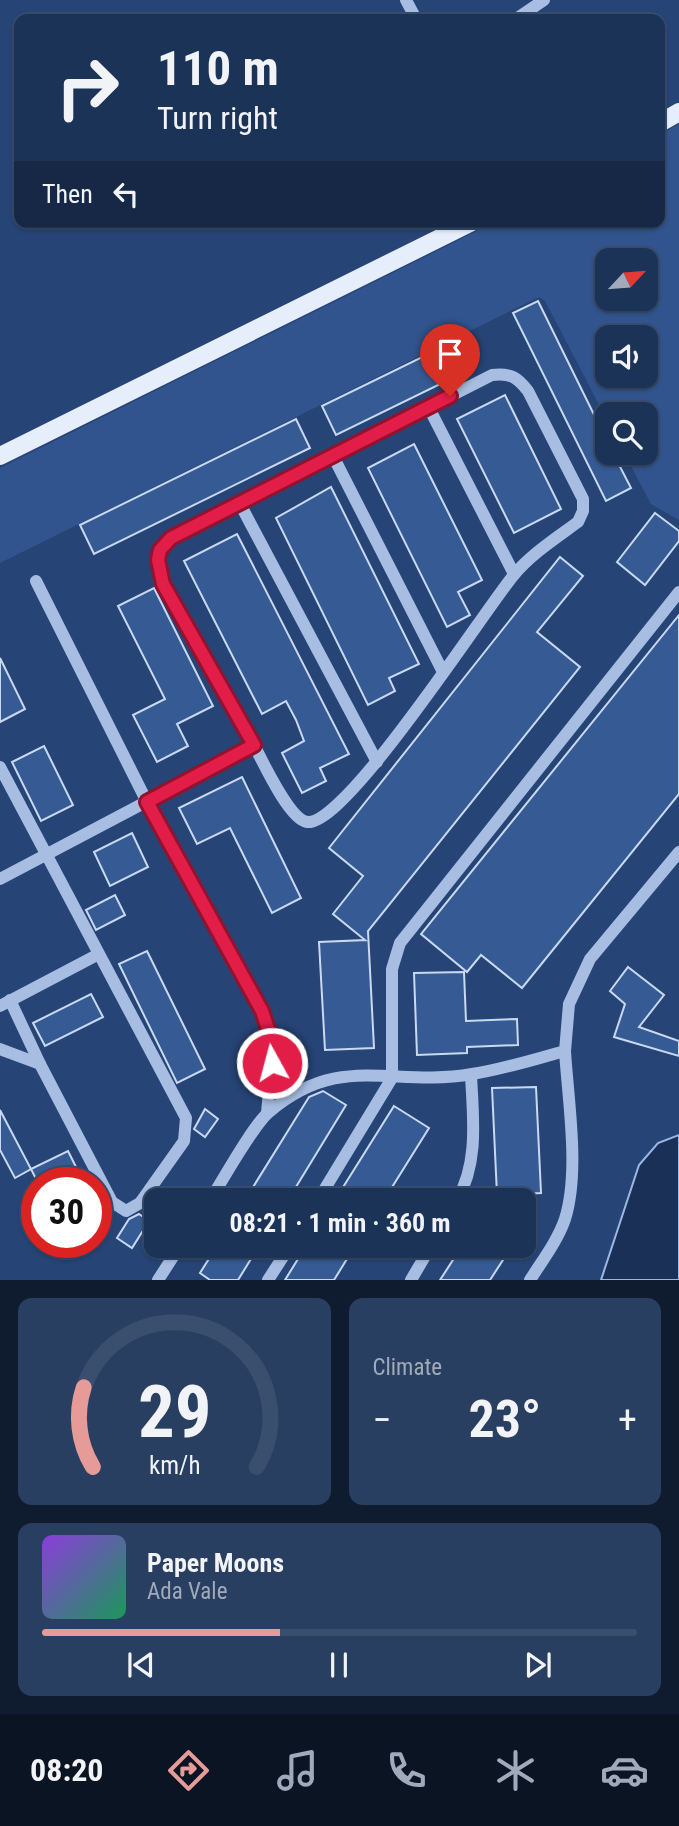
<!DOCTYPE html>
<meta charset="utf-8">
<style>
:root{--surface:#1c3358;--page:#293f61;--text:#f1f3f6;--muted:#a0aaba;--line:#3a4e6e;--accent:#e69b98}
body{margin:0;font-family:"Roboto Condensed",sans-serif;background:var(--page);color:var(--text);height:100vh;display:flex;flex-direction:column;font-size:26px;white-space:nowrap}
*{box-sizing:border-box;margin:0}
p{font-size:23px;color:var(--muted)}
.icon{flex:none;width:38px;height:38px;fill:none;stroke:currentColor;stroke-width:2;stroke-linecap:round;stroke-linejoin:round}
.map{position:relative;height:1280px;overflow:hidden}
.drawer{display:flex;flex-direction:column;gap:18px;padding:18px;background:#0f1c30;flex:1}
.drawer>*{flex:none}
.hud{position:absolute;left:14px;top:14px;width:651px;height:214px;border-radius:14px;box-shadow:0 2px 5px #0004,0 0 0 2px var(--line);background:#1c3358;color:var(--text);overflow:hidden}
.needle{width:46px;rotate:64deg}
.controls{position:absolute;left:595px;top:248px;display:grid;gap:14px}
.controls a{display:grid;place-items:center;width:63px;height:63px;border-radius:14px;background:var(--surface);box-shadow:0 2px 5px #0004,0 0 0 2px var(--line);font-size:35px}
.speed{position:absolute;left:21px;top:1167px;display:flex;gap:14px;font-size:35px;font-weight:700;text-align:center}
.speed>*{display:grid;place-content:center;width:91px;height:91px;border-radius:50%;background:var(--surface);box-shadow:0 2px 5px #0004,0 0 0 2px var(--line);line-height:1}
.speed .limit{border:10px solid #d22;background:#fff;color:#111}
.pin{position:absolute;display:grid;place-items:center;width:60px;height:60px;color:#fff;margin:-72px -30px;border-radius:50% 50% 50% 0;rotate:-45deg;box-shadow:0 0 7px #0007}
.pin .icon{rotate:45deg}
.me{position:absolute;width:77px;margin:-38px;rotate:353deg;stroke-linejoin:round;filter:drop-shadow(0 0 5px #0008)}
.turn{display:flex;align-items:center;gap:24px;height:147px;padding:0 28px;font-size:32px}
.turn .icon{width:91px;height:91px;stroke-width:2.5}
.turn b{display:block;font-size:49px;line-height:60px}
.then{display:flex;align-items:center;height:66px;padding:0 28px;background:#0003;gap:14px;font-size:26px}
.big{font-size:52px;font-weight:700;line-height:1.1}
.drawer .widget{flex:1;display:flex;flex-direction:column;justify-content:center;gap:10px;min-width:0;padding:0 24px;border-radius:14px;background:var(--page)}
.drawer .dial{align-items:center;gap:0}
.dial svg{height:182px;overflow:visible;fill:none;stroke:var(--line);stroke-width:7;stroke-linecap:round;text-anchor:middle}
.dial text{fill:var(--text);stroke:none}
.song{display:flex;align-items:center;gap:21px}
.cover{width:84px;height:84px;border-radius:10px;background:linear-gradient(135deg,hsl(270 70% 55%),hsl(150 70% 35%))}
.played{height:7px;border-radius:4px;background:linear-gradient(90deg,var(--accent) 40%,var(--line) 40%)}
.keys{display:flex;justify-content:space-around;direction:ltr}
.heat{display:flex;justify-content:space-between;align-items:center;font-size:38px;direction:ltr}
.drawer .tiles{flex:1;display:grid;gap:18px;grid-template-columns:1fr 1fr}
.widget:last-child{grid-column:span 2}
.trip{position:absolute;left:144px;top:1188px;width:392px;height:70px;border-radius:14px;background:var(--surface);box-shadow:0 2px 5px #0004,0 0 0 2px var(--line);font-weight:700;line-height:70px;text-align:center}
.dock{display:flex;height:112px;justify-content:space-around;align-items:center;background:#0b1423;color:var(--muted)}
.dock .icon{width:49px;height:49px}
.dock .selected{color:var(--accent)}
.dock b{font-size:32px;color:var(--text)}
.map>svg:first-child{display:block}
.green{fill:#31548e;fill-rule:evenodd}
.water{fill:#1a3057;stroke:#9cb8e3;stroke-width:2}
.building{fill:#365a93;stroke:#c9d9f2;stroke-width:2}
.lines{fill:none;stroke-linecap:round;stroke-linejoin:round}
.minor{stroke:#a7bee2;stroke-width:12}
.major{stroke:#e6edfb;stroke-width:18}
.route-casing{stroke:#92132f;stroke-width:18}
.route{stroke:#e11d48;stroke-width:12}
</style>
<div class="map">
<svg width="679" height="1280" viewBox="0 0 679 1280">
<rect width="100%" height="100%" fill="#264476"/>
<!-- green -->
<path class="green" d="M679,124V520L651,504L624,453H646V415H607V420L545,301L539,297L0,563V468L495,222H660V135ZM607,261H646V299H607ZM607,338H646V376H607Z"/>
<!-- water -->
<polygon class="water" points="679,1135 679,1280 601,1280 639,1165 658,1143"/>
<!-- building -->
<g class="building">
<polygon points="538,301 607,441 607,453 613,453 631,488 606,501 513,313"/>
<polygon points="459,339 473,368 336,435 322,406"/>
<polygon points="505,395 561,509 514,533 457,419"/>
<polygon points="296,419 310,448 94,554 80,525"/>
<polygon points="414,444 482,580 458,592 470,615 447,627 368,468"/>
<polygon points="331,487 419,664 389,678 395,691 368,705 276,518"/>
<polygon points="655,513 679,531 679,541 645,585 617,562"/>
<polygon points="237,534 349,754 320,768 326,781 302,793 282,753 304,741 296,720 286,701 262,714 184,561"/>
<polygon points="560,557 583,576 537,632 580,667 368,931 374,1048 325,1050 319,942 365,940 333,914 363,876 329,848"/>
<polygon points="154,588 213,706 177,724 188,746 157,762 133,715 165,699 118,606"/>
<polygon points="679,615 679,794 522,988 481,955 467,972 421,934"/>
<polygon points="0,658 25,709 0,722"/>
<polygon points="44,746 73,805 41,821 12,762"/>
<polygon points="242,777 301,898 272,913 230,828 197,844 179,808"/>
<polygon points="132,833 148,867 110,886 94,852"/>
<polygon points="115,895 125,915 96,930 86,910"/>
<polygon points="147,951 205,1069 177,1083 119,964"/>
<polygon points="628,967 664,995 639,1027 679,1041 679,1056 614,1037 625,1004 610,991"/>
<polygon points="464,972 466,1021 517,1019 518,1045 467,1047 467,1053 417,1055 414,973"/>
<polygon points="91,994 103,1017 45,1046 33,1023"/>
<polygon points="536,1087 541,1193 497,1195 492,1088"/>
<polygon points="323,1091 346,1105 288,1200 245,1200 309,1097"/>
<polygon points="394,1106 429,1128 384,1200 335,1200"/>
<polygon points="205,1109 218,1119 205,1137 194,1129"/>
<polygon points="0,1110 31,1169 15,1178 0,1150"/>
<polygon points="68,1151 84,1183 38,1183 31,1169"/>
<polygon points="139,1214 149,1221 132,1248 117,1238 129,1219"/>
<polygon points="217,1246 259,1246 238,1280 210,1280 200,1273"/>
<polygon points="306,1246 355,1246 334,1280 285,1280"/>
<polygon points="462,1246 512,1246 490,1280 440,1280"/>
</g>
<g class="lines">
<!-- minor -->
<g class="minor">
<polyline points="406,0 416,19"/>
<polyline points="516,19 544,0"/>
<polyline points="428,406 514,574"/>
<polyline points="333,456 443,672"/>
<polyline points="239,502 377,762"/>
<polyline points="36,581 147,802 262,1011 273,1044 267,1113"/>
<polyline points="0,767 186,1118 184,1141 140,1203 126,1211 112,1202 40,1064 10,1000"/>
<path d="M0,879L254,745L163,584C159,564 155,554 171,538L492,375C511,373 517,377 528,391L583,499V511L578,522C556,538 530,555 513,576C482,614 345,827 307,822C289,819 263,762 254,745"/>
<polyline points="0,1006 97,955"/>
<polyline points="0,1049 40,1064"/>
<path d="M210,1200C223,1180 253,1125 269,1112C341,1051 392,1088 472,1074C504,1069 535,1059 565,1051L569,1004L590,959L679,852"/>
<polyline points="318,1200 392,1078 392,969 400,943 679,592"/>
<path d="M457,1200C479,1162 473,1118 471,1075"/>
<polyline points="158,1280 180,1246"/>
<polyline points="268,1280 290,1246"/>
<polyline points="411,1280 431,1246"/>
<path d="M530,1280C542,1261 558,1240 565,1219C580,1171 568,1101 565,1051"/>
</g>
<!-- major -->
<g class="major">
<polyline points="660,123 679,112"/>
<polyline points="0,456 472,222"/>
</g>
</g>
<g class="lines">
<defs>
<polyline id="route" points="272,1063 273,1044 262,1011 147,802 254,745 163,584 158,560 160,550 171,538 450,396"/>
</defs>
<!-- route casing -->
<use href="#route" class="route-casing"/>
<!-- route -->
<use href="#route" class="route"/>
</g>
</svg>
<div class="controls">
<a><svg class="needle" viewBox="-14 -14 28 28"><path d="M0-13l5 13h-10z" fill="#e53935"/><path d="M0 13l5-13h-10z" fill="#a0aaba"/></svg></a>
<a><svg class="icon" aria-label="sound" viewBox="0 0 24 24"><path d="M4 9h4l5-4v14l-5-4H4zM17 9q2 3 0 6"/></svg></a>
<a><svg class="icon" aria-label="search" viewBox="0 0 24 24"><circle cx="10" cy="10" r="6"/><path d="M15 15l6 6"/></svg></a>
</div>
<div class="speed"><div class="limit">30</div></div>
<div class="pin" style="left:450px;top:396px;background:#d93025"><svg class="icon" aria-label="arrive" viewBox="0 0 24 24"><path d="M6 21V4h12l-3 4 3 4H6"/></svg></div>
<svg class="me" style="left:272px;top:1063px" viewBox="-20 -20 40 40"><circle r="17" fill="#e11d48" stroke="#fff" stroke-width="3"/><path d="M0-11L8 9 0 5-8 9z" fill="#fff"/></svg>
<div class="trip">08:21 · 1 min · 360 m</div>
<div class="hud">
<div class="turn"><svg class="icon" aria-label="right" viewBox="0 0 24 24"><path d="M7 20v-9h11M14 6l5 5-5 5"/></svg><div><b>110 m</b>Turn right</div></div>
<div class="then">Then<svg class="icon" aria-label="left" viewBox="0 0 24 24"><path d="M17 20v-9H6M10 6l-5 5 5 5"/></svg></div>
</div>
</div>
<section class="drawer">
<div class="tiles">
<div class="widget dial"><svg viewBox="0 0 100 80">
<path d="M14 69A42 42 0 1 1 86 69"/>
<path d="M14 69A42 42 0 0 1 10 34" stroke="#e69b98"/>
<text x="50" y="56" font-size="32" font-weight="700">29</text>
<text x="50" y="72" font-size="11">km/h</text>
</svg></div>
<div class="widget"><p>Climate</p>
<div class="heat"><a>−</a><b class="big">23°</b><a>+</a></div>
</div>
<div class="widget">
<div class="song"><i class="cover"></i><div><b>Paper Moons</b><p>Ada Vale</p></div></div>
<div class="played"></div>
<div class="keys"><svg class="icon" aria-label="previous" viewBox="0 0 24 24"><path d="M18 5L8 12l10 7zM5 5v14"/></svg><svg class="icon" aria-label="pause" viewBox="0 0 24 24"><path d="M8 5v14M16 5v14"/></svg><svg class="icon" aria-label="next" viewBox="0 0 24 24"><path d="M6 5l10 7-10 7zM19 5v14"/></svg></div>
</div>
</div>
</section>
<nav class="dock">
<b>08:20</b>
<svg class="icon selected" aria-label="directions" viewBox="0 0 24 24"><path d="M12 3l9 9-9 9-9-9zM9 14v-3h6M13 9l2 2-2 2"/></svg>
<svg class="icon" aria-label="music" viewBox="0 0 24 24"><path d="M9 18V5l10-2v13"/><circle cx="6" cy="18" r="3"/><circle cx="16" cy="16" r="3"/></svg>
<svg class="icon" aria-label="phone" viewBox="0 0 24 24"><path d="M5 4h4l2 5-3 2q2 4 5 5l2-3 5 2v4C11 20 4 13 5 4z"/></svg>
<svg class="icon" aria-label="climate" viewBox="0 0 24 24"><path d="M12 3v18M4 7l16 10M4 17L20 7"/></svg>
<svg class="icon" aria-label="car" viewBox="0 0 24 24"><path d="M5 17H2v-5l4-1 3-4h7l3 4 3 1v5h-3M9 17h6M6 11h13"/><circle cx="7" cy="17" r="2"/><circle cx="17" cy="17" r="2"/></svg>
</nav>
